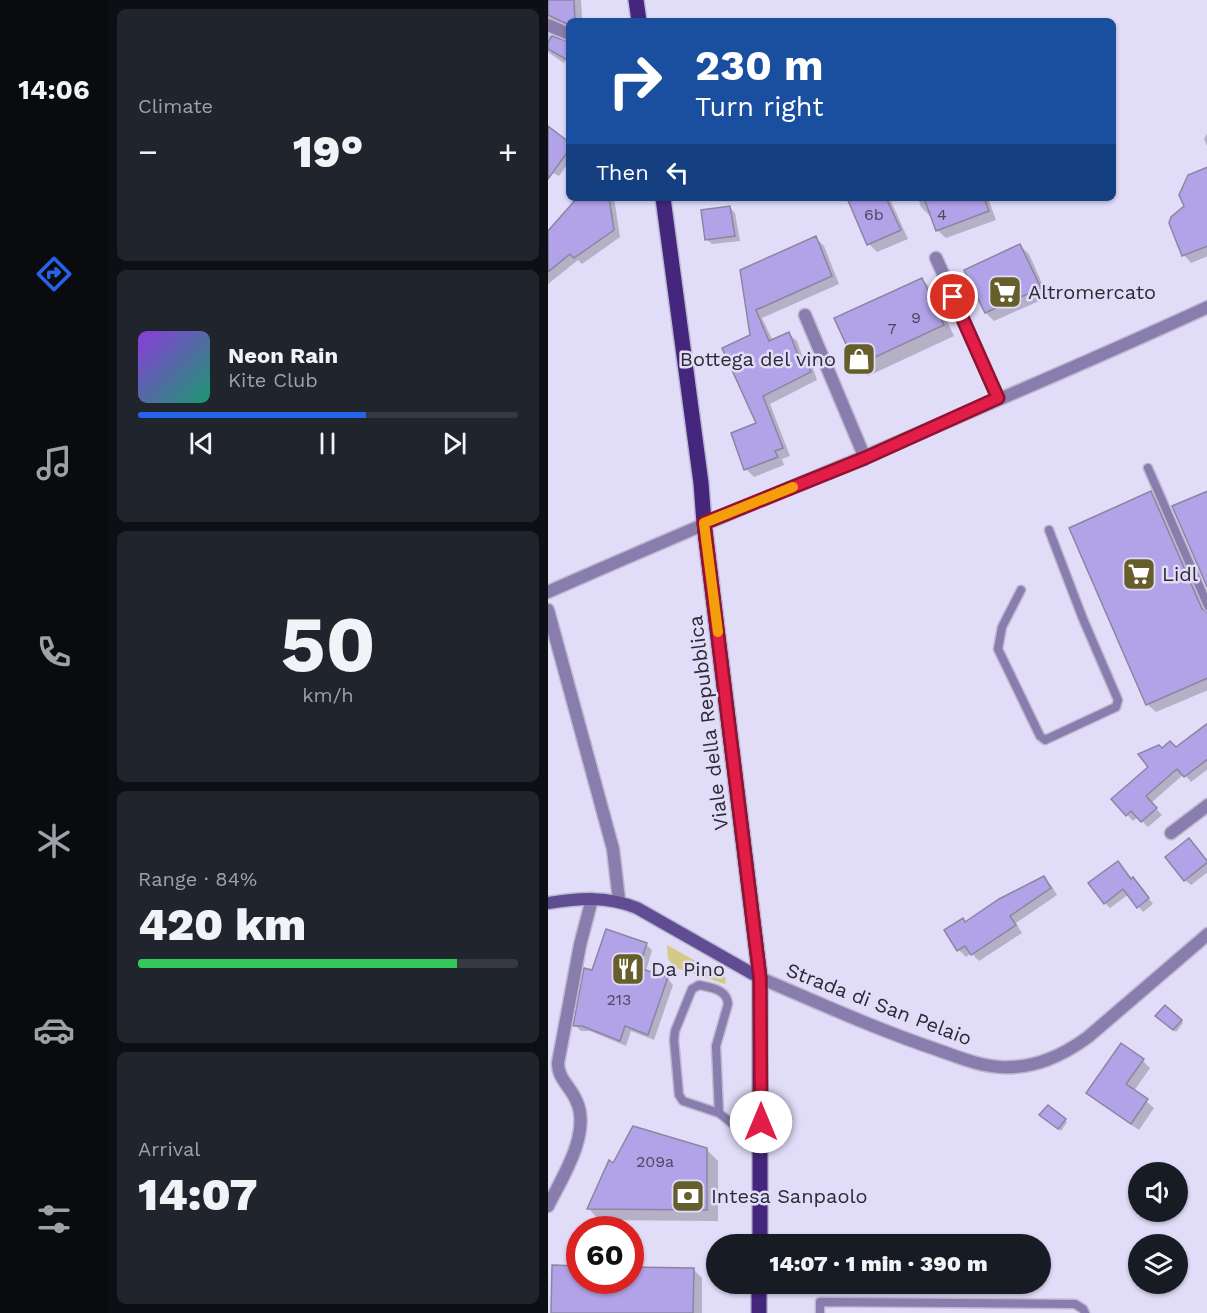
<!DOCTYPE html>
<meta charset="utf-8">
<style>
:root{--surface:#171b24;--page:#20242c;--text:#f1f3f6;--muted:#9ea1a6;--line:#363941;--accent:#2563eb}
body{margin:0;font-family:"Work Sans",sans-serif;background:var(--page);color:var(--text);height:100vh;display:flex;flex-direction:column;font-size:22px;white-space:nowrap}
*{box-sizing:border-box;margin:0}
p{font-size:20px;color:var(--muted)}
.icon{flex:none;width:33px;height:33px;fill:none;stroke:currentColor;stroke-width:2;stroke-linecap:round;stroke-linejoin:round}
.map{position:relative;flex:1;overflow:hidden}
.sheet{display:flex;flex-direction:column;gap:9px;padding:9px;background:#0d0f14;width:440px}
.sheet>*{flex:none}
.guide{position:absolute;left:18px;top:18px;width:550px;height:183px;border-radius:9px;box-shadow:0 2px 4px #0004;background:#1a4fa0;color:#fff;overflow:hidden}
.fabs{position:absolute;left:580px;top:1162px;display:grid;gap:12px}
.fabs a{display:grid;place-items:center;width:60px;height:60px;border-radius:50%;background:var(--surface);box-shadow:0 2px 4px #0004;font-size:30px}
.speed{position:absolute;left:18px;top:1216px;display:flex;gap:12px;font-size:30px;font-weight:700;text-align:center}
.speed>*{display:grid;place-content:center;width:78px;height:78px;border-radius:50%;background:var(--surface);box-shadow:0 2px 4px #0004;line-height:1}
.speed .limit{border:9px solid #d22;background:#fff;color:#111}
.pin{position:absolute;display:grid;place-items:center;width:51px;height:51px;color:#fff;margin:-26px;border:3px solid #fff;border-radius:50%;box-shadow:0 2px 6px #0007}
.me{position:absolute;width:66px;margin:-33px;rotate:0deg;stroke-linejoin:round;filter:drop-shadow(0 0 4px #0008)}
.turn{display:flex;align-items:center;gap:21px;height:126px;padding:0 30px;font-size:27px}
.turn .icon{width:78px;height:78px;stroke-width:2.5}
.turn b{display:block;font-size:42px;line-height:51px}
.then{display:flex;align-items:center;height:57px;padding:0 30px;background:#0003;gap:12px;font-size:22px}
.big{font-size:45px;font-weight:800;line-height:1.1}
.sheet .tile{flex:1;display:flex;flex-direction:column;justify-content:center;gap:9px;min-width:0;padding:0 21px;border-radius:9px;background:var(--page)}
.sheet .dial{align-items:center;gap:0}
.dial b{font-size:78px;line-height:1}
.song{display:flex;align-items:center;gap:18px}
.cover{width:72px;height:72px;border-radius:9px;background:linear-gradient(135deg,hsl(270 70% 55%),hsl(160 70% 35%))}
.played{height:6px;border-radius:3px;background:linear-gradient(90deg,var(--accent) 60%,var(--line) 60%)}
.keys{display:flex;justify-content:space-around;direction:ltr}
.heat{display:flex;justify-content:space-between;align-items:center;font-size:33px;direction:ltr}
.charge{height:9px;border-radius:4px;background:linear-gradient(90deg,#34c759 84%,var(--line) 0)}
.trip{position:absolute;left:158px;top:1234px;width:345px;height:60px;border-radius:30px;background:var(--surface);box-shadow:0 2px 4px #0004;font-weight:800;line-height:60px;text-align:center}
main{display:flex;flex:1;min-height:0}
.tabs{display:flex;flex-direction:column;width:108px;justify-content:space-around;align-items:center;background:#090b0e;color:var(--muted)}
.tabs .icon{width:42px;height:42px}
.tabs .current{color:var(--accent)}
.tabs b{font-size:27px;color:var(--text)}
.map>svg:first-child{display:block}
.green{fill:#d3ca83}
.shadow{fill:#0003}
.building{fill:#b2a2e8;stroke:#8b86a0;stroke-width:1.5}
.lines{fill:none;stroke-linecap:round;stroke-linejoin:round}
.service-casing{stroke:#bdb8d1;stroke-width:11}
.minor-casing{stroke:#bdb8d1;stroke-width:15}
.tertiary-casing{stroke:#bdb8d1;stroke-width:15}
.secondary-casing{stroke:#bdb8d1;stroke-width:15}
.primary-casing{stroke:#bdb8d1;stroke-width:18}
.service{stroke:#887dad;stroke-width:8}
.minor{stroke:#887dad;stroke-width:12}
.tertiary{stroke:#887dad;stroke-width:12}
.secondary{stroke:#5f4c92;stroke-width:12}
.primary{stroke:#44277c;stroke-width:15}
.route-casing{stroke:#92132f;stroke-width:15}
.route{stroke:#e11d48;stroke-width:10}
.slow{stroke:#f59e0b;stroke-width:10}
.labels{text-anchor:middle;dominant-baseline:central;stroke-width:5;stroke-linejoin:round;paint-order:stroke}
.number-label{font-size:16px;fill:#4e4862}
.poi-label{font-size:20px;fill:#2c2a35;stroke:#e1dcf8;text-anchor:start}
.street-label{font-size:20px;fill:#2c2a35;stroke:#e1dcf8}
</style>
<main>
<nav class="tabs">
<b>14:06</b>
<svg class="icon current" aria-label="directions" viewBox="0 0 24 24"><path d="M12 3l9 9-9 9-9-9zM9 14v-3h6M13 9l2 2-2 2"/></svg>
<svg class="icon" aria-label="music" viewBox="0 0 24 24"><path d="M9 18V5l10-2v13"/><circle cx="6" cy="18" r="3"/><circle cx="16" cy="16" r="3"/></svg>
<svg class="icon" aria-label="phone" viewBox="0 0 24 24"><path d="M5 4h4l2 5-3 2q2 4 5 5l2-3 5 2v4C11 20 4 13 5 4z"/></svg>
<svg class="icon" aria-label="climate" viewBox="0 0 24 24"><path d="M12 3v18M4 7l16 10M4 17L20 7"/></svg>
<svg class="icon" aria-label="car" viewBox="0 0 24 24"><path d="M5 17H2v-5l4-1 3-4h7l3 4 3 1v5h-3M9 17h6M6 11h13"/><circle cx="7" cy="17" r="2"/><circle cx="17" cy="17" r="2"/></svg>
<svg class="icon" aria-label="filters" viewBox="0 0 24 24"><path d="M4 7h16M4 17h16"/><circle cx="9" cy="7" r="2"/><circle cx="15" cy="17" r="2"/></svg>
</nav>
<section class="sheet">
<div class="tile"><p>Climate</p>
<div class="heat"><a>−</a><b class="big">19°</b><a>+</a></div>
</div>
<div class="tile">
<div class="song"><i class="cover"></i><div><b>Neon Rain</b><p>Kite Club</p></div></div>
<div class="played"></div>
<div class="keys"><svg class="icon" aria-label="previous" viewBox="0 0 24 24"><path d="M18 5L8 12l10 7zM5 5v14"/></svg><svg class="icon" aria-label="pause" viewBox="0 0 24 24"><path d="M8 5v14M16 5v14"/></svg><svg class="icon" aria-label="next" viewBox="0 0 24 24"><path d="M6 5l10 7-10 7zM19 5v14"/></svg></div>
</div>
<div class="tile dial"><b>50</b><p>km/h</p></div>
<div class="tile"><p>Range · 84%</p><b class="big">420 km</b><div class="charge"></div></div>
<div class="tile"><p>Arrival</p><b class="big">14:07</b></div>
</section>
<div class="map">
<svg width="660" height="1313" viewBox="0 0 660 1313">
<rect width="100%" height="100%" fill="#e1dcf8"/>
<!-- green -->
<polygon class="green" points="119,945 178,978 177,984 128,968 120,959"/>
<!-- shadow -->
<g class="shadow">
<polygon points="0,0 33,0 34,18 39,21 21,21 21,30 0,30 1,35 18,43 21,43 21,63 17,61 16,63 0,52"/>
<polygon points="0,128 21,143 21,162 11,176 5,173 0,180"/>
<polygon points="660,132 660,148 656,139"/>
<polygon points="660,168 660,256 643,263 636,255 622,223 638,207"/>
<polygon points="31,198 66,198 72,237 34,264 30,260 0,284 0,235"/>
<polygon points="301,198 344,198 342,199 360,239 329,252 321,244"/>
<polygon points="370,198 440,198 448,220 398,238 389,230 384,215 382,216 373,207"/>
<polygon points="182,208 187,213 192,241 164,244 158,239"/>
<polygon points="268,238 276,246 291,284 214,318 225,341 241,334 249,341 256,361 265,368 269,380 222,404 242,456 234,459 236,465 206,477 198,469 210,424 204,336 194,271"/>
<polygon points="472,246 481,254 500,297 446,321 438,313"/>
<polygon points="374,279 385,291 406,336 320,376 309,365"/>
<polygon points="603,493 611,502 660,612 660,690 608,712 599,704"/>
<polygon points="660,725 660,769 643,782 636,774 603,803 614,815 600,827 590,817 585,821 565,799 602,767 614,750 628,749"/>
<polygon points="660,862 660,872 643,885 637,880"/>
<polygon points="496,878 503,885 509,895 468,923 474,933 431,961 423,953 418,957 411,950 418,924"/>
<polygon points="584,880 591,885 605,904 595,912 581,894 562,908 557,903"/>
<polygon points="98,944 104,950 98,971 119,978 125,985 106,1040 83,1031 78,1046 42,1031 33,1031 27,1025 45,972"/>
<polygon points="617,1007 635,1023 628,1032 609,1016"/>
<polygon points="595,1061 602,1068 586,1091 606,1108 591,1130 547,1100 540,1093"/>
<polygon points="496,1118 517,1120 519,1122 513,1131"/>
<polygon points="158,1149 170,1161 170,1221 51,1220 41,1209 66,1165"/>
<polygon points="146,1270 154,1278 154,1313 5,1313 32,1281 82,1281"/>
</g>
<!-- building -->
<g class="building">
<polygon points="0,0 26,0 27,21 21,21 21,25 0,15"/>
<polygon points="4,36 21,42 21,61 0,49 0,42"/>
<polygon points="0,126 21,142 21,150 0,179"/>
<polygon points="660,167 660,246 634,256 621,223 623,217 636,206 631,195 640,175"/>
<polygon points="29,198 61,198 66,230 26,258 22,254 0,272 0,231"/>
<polygon points="299,198 338,198 353,230 319,245"/>
<polygon points="376,198 436,198 441,211 388,231"/>
<polygon points="182,206 187,236 157,240 153,210"/>
<polygon points="268,236 284,276 208,310 221,341 241,332 252,360 257,359 263,372 215,396 235,448 227,451 230,457 196,470 183,433 208,423 174,348 202,335 192,270"/>
<polygon points="472,244 493,288 437,313 416,270"/>
<polygon points="374,278 396,325 308,366 286,318"/>
<polygon points="603,491 654,609 660,612 660,678 598,705 521,528"/>
<polygon points="660,491 660,589 624,506"/>
<polygon points="660,723 660,759 636,777 629,769 598,796 609,808 593,822 583,811 578,816 563,799 600,767 590,754 611,745 614,748 622,741 628,747"/>
<polygon points="641,838 660,862 636,881 617,857"/>
<polygon points="570,861 583,879 585,877 601,898 589,908 575,889 556,904 540,883"/>
<polygon points="496,876 503,888 462,916 468,925 423,955 417,946 409,951 396,930 415,918 417,922 451,899"/>
<polygon points="58,929 99,943 91,968 120,977 100,1035 77,1026 72,1041 34,1026 25,1026 36,968 44,970"/>
<polygon points="617,1005 634,1020 625,1030 607,1016"/>
<polygon points="573,1043 596,1059 578,1084 600,1099 583,1124 538,1093"/>
<polygon points="500,1105 518,1119 510,1129 491,1115"/>
<polygon points="85,1126 159,1148 159,1210 39,1209 61,1160 65,1163"/>
<polygon points="4,1265 32,1266 32,1281 82,1281 82,1267 146,1268 145,1313 3,1313"/>
</g>
<g class="lines">
<defs>
<g id="service">
<polyline points="600,468 660,606"/>
<polyline points="473,590 454,627 450,649 492,736 497,740 568,707 570,700 535,619 501,530"/>
<path d="M171,1113L168,1046L180,1004C179,989 163,988 151,985L144,989L127,1031L126,1040L131,1095L135,1101L171,1113L212,1146"/>
<polyline points="272,1313 272,1302 527,1304 535,1309 537,1313"/>
</g>
<g id="minor">
<polyline points="0,25 21,34"/>
<polyline points="388,258 450,398"/>
<polyline points="257,315 317,458"/>
<path d="M0,592C219,495 442,407 660,307"/>
<polyline points="0,610 65,849 71,900"/>
<polyline points="623,833 660,805"/>
<path d="M0,1206C14,1178 44,1132 28,1100C22,1086 10,1079 10,1063L32,945L44,899"/>
</g>
<path id="tertiary" d="M212,978C271,1003 330,1030 390,1050C410,1057 431,1066 452,1067C486,1069 514,1056 540,1037L660,934"/>
<path id="secondary" d="M0,903C32,898 59,896 89,908L212,978"/>
<g id="primary">
<polyline points="88,0 91,21"/>
<polyline points="115,198 153,483 156,523 212,978 212,1245"/>
<polyline points="211,1313 211,1284"/>
</g>
</defs>
<!-- service casing -->
<use href="#service" class="service-casing"/>
<!-- minor casing -->
<use href="#minor" class="minor-casing"/>
<!-- tertiary casing -->
<use href="#tertiary" class="tertiary-casing"/>
<!-- secondary casing -->
<use href="#secondary" class="secondary-casing"/>
<!-- primary casing -->
<use href="#primary" class="primary-casing"/>
<!-- service -->
<use href="#service" class="service"/>
<!-- minor -->
<use href="#minor" class="minor"/>
<!-- tertiary -->
<use href="#tertiary" class="tertiary"/>
<!-- secondary -->
<use href="#secondary" class="secondary"/>
<!-- primary -->
<use href="#primary" class="primary"/>
</g>
<g class="lines">
<defs>
<polyline id="route" points="213,1122 212,978 156,523 317,458 450,398 405,297"/>
</defs>
<!-- route casing -->
<use href="#route" class="route-casing"/>
<!-- route -->
<use href="#route" class="route"/>
<!-- slow -->
<polyline class="slow" points="170,632 156,523 245,487"/>
</g>
<!-- icons -->
<defs>
<symbol id="supermarket-square" viewBox="-11 -11 22 22"><rect x="-9" y="-9" width="18" height="18" rx="4" fill="#665f2c" stroke="#e1dcf8"/><path d="M-6-5.5h2.5l.6 2H6L4.5 2H-2.5L-4.4-4H-6ZM-1.5 3.2a1.3 1.3 0 1 0 .1 0ZM3 3.2a1.3 1.3 0 1 0 .1 0Z" fill="#fff"/></symbol>
<symbol id="shop-square" viewBox="-11 -11 22 22"><rect x="-9" y="-9" width="18" height="18" rx="4" fill="#665f2c" stroke="#e1dcf8"/><path d="M-5-2.5h2.3a2.7 3.5 0 0 1 5.4 0H5L5.5 6h-11ZM-1.5-2.5h3a1.5 2.3 0 0 0-3 0Z" fill="#fff"/></symbol>
<symbol id="restaurant-square" viewBox="-11 -11 22 22"><rect x="-9" y="-9" width="18" height="18" rx="4" fill="#665f2c" stroke="#e1dcf8"/><path d="M-5-6h1v4h1v-4h1v4h1v-4h1v5L-1.5 .5V6h-2V.5L-5-1ZM5-6V6H3V1.5H1.5Q1.5-4 5-6Z" fill="#fff"/></symbol>
<symbol id="bank-square" viewBox="-11 -11 22 22"><rect x="-9" y="-9" width="18" height="18" rx="4" fill="#665f2c" stroke="#e1dcf8"/><path d="M-6-4H6V4H-6ZM0-2.3a2.3 2.3 0 1 0 0 4.6a2.3 2.3 0 1 0 0-4.6Z" fill="#fff"/></symbol>
</defs>
<g fill-rule="evenodd">
<use href="#supermarket-square" x="438" y="273" width="38" height="38"/>
<use href="#shop-square" x="292" y="340" width="38" height="38"/>
<use href="#supermarket-square" x="572" y="555" width="38" height="38"/>
<use href="#restaurant-square" x="61" y="950" width="38" height="38"/>
<use href="#bank-square" x="121" y="1177" width="38" height="38"/>
</g>
<g class="labels">
<!-- number labels -->
<g class="number-label">
<text x="326" y="214">6b</text>
<text x="394" y="214">4</text>
<text x="368" y="317">9</text>
<text x="344" y="328">7</text>
<text x="71" y="999">213</text>
<text x="107" y="1161">209a</text>
</g>
<!-- poi labels -->
<g class="poi-label">
<text x="480" y="292">Altromercato</text>
<text x="288" y="359" text-anchor="end">Bottega del vino</text>
<text x="614" y="574">Lidl</text>
<text x="103" y="969">Da Pino</text>
<text x="163" y="1196">Intesa Sanpaolo</text>
</g>
<!-- street labels -->
<g class="street-label">
<text transform="translate(160 723) rotate(-97)">Viale della Repubblica</text>
<text transform="translate(331 1004) rotate(21)">Strada di San Pelaio</text>
</g>
</g>
</svg>
<div class="fabs">
<a><svg class="icon" aria-label="sound" viewBox="0 0 24 24"><path d="M4 9h4l5-4v14l-5-4H4zM17 9q2 3 0 6"/></svg></a>
<a><svg class="icon" aria-label="layers" viewBox="0 0 24 24"><path d="M12 4l9 5-9 5-9-5zM3 14l9 5 9-5"/></svg></a>
</div>
<div class="speed"><div class="limit">60</div></div>
<div class="pin" style="left:405px;top:297px;background:#d93025"><svg class="icon" aria-label="arrive" viewBox="0 0 24 24"><path d="M6 21V4h12l-3 4 3 4H6"/></svg></div>
<svg class="me" style="left:213px;top:1122px" viewBox="-20 -20 40 40"><circle r="19" fill="#fff"/><path d="M0-13L10 11 0 6-10 11z" fill="#e11d48"/></svg>
<div class="trip">14:07 · 1 min · 390 m</div>
<div class="guide">
<div class="turn"><svg class="icon" aria-label="right" viewBox="0 0 24 24"><path d="M7 20v-9h11M14 6l5 5-5 5"/></svg><div><b>230 m</b>Turn right</div></div>
<div class="then">Then<svg class="icon" aria-label="left" viewBox="0 0 24 24"><path d="M17 20v-9H6M10 6l-5 5 5 5"/></svg></div>
</div>
</div>
</main>
